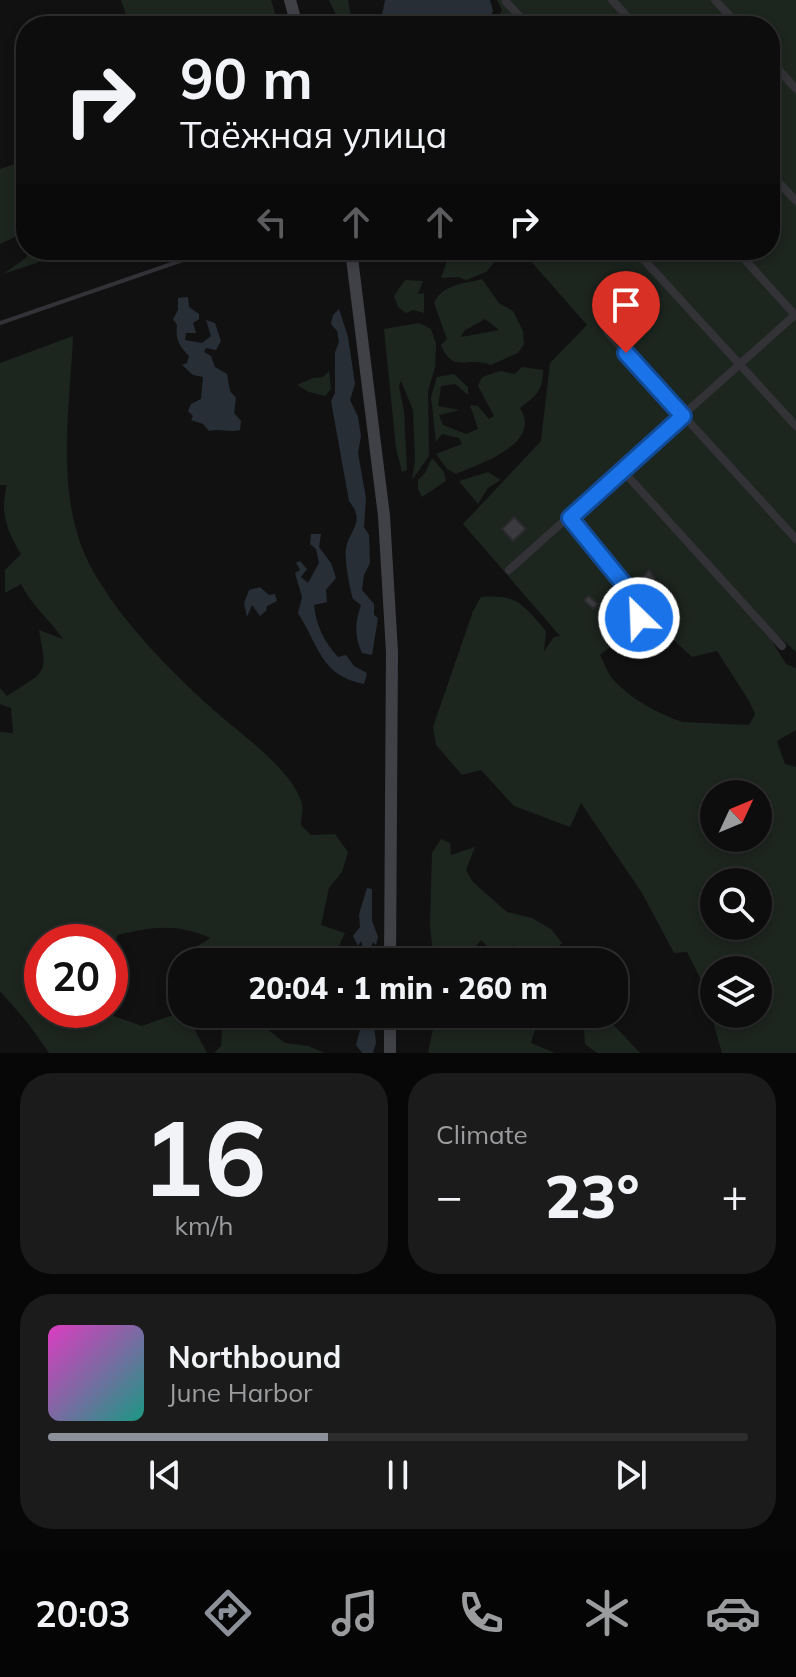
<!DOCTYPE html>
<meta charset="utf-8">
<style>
:root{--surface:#0d0d0e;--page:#1b1b1c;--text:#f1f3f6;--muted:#9a9c9e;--line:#2d2d2e;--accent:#8c9099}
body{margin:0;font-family:Mulish,sans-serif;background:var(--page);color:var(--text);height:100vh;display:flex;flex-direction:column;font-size:30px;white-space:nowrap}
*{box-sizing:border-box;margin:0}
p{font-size:26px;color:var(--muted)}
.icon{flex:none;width:44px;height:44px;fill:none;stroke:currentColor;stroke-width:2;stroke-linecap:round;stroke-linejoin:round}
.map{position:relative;height:1053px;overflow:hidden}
.side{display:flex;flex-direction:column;gap:20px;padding:20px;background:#070708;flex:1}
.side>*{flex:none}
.top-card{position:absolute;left:16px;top:16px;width:764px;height:244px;border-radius:32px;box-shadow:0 4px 12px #0003,0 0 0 2px var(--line);background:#0d0d0e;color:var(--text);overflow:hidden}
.needle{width:52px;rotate:46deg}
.controls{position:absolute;left:700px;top:780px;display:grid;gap:16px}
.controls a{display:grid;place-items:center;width:72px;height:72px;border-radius:50%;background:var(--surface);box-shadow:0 4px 12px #0003,0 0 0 2px var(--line);font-size:40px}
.speed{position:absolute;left:24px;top:924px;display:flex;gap:16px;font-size:40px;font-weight:700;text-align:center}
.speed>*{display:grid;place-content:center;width:104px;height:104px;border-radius:50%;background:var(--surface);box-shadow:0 4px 12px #0003,0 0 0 2px var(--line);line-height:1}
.speed .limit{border:12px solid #d22;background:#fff;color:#111}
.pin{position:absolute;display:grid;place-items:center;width:68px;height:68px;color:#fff;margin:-82px -34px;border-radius:50% 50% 50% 0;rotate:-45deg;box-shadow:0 0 8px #0007}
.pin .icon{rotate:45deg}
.me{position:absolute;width:88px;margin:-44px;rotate:336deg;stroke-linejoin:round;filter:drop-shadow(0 0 6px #0008)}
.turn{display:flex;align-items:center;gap:28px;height:168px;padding:0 32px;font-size:36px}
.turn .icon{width:104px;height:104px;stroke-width:2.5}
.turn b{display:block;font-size:56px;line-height:68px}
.lanes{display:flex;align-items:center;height:76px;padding:0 32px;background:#0003;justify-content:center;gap:40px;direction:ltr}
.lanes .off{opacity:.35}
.big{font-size:60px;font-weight:800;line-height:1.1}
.side .tile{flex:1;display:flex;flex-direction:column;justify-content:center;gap:12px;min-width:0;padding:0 28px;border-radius:32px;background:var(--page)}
.side .dial{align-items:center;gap:0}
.dial b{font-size:104px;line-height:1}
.song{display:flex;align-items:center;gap:24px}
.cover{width:96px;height:96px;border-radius:12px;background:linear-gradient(135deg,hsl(310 70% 55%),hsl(170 70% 35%))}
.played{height:8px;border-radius:4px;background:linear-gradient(90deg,var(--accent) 40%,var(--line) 40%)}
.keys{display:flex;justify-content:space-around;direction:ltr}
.heat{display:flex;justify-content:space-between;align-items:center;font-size:44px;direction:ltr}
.side .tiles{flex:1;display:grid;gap:20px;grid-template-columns:1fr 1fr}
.tile:last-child{grid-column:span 2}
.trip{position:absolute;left:168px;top:948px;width:460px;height:80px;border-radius:32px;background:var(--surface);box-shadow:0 4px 12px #0003,0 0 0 2px var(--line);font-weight:800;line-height:80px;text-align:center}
.tabs{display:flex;height:128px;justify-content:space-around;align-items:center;background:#050506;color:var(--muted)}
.tabs .icon{width:56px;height:56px}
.tabs .selected{color:var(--accent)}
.tabs b{font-size:36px;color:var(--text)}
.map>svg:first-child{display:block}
.green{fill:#1d251f;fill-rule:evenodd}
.water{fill:#272e36}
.building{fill:#3b3b3f;stroke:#2b2b2e;stroke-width:2}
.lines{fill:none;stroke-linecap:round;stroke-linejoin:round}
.lane{stroke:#323237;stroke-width:4}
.street{stroke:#323237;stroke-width:8}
.secondary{stroke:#404147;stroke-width:12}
.route-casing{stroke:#114b97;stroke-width:20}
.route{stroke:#1a73e8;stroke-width:14}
</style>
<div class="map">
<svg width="796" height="1053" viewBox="0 0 796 1053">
<rect width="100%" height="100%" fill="#111112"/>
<!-- green -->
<g class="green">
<polygon points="121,0 271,0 279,26 130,26"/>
<polygon points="329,0 348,0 351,16 364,22 364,26 341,26"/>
<path d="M497,0H796V652L778,636L770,638L786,664L796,668V730L777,741L785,764L796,767V1053H722L701,980L687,952L674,953L642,893L581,803L570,827L514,806L481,770L462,775L436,745L433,727L473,611L481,597C518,594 523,605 546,631L544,651L554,637L560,636L463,524L541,441L550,363L587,325L521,250H770V26H494L502,10ZM648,616L692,657L717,651L749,701L755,714L749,725L683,722C658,714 629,698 612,678C607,672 604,662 600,655ZM714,794H758V838H714ZM714,882H758V926H714ZM714,970H758V1014H714Z"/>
<polygon points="26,160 26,222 13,238 0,244 0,169"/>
<polygon points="30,250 76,250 3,274 26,258"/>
<polygon points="451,250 500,250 500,256 486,272 466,280 458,277 441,278"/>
<path d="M482,279L499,303L513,311L523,331L524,344L518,353L491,365C468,355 453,375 441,345L447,339L434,303C442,284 464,284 482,279ZM485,319L499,330L461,337L464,331Z"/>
<polygon points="405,280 423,281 418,294 424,293 424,313 413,310 406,313 398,307 394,296"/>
<polygon points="419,323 431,329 436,344 435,367 428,391 429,456 412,480 415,460 413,410 401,381 399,386 404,412 407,470 402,472 396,448 384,329"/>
<path d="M73,336C70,412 53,500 93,571C122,622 166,666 208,705C234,729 290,767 301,801C304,808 301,818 301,825L311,835L335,834L348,852L342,872L329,888L321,925L345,933L337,950L347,962H288L280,957L259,962H185V953L211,938C176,924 156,926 118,935L110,952V942H42V1010H110V964L125,974V996L111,1015L142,1026L170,1016L187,1015L207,1053H49L27,1022L0,991V732L13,733L11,708L0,704V688L7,696C46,670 48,677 39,630L63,639C50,620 31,605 21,584L5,593V570L21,554C6,530 0,512 7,485H0V363Z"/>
<path d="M522,367L543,370C543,391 536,396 520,408C543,444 479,464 456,474L447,469L436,454L462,444L459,438L442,434L436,442L431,397L437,377L454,374L468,387V395L455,384L441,386L438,406L460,410L439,415L443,425L466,434L478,429L470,405L478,406L489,419L494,416L478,386L482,377L500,371L515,374Z"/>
<polygon points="329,371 331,389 325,396 309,392 297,385 313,378 323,377"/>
<polygon points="432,458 444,472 446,481 422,497 418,489 418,480 425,473"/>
<polygon points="488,472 501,480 488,488 478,504 459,481"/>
<polygon points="441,839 450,843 451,855 475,847 466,870 473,882 507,912 532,918 551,929 562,943 543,962 513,962 514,945 496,955 481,940 471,953 472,962 434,962 430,925 432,853"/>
<polygon points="223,1014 243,1014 245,1018 262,1025 285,1043 308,1046 325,1053 214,1053 221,1046"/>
<polygon points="436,1014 540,1014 548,1025 535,1030 531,1043 555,1053 428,1053"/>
<polygon points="572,1014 599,1014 608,1019 640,1053 597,1053 585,1044 584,1029"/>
</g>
<!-- water -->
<g class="water">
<polygon points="385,0 490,0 493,11 486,26 390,26 382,15"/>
<path d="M188,297L189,307L199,314V319L193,323L196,333H186L185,340L202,343L211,336L206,320L215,323L221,341L216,350L206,348L204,352L211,356L215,367L227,374L230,391L236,398L234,413L241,421L240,430C228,433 223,428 209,431L203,424L191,420L193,416L188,411L191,404L201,399L203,377L193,375L182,365L187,363L189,356C180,347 175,339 177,325L173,319L178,310V298Z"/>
<path d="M339,309L348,337L355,384L350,400L358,417L361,436L358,453L366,498L364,527L369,535L370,563L364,575L362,590L374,604V615L378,618L372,655L362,653C354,636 355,622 361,605L353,599C350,590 344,557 346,548C350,529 366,522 349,501L331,401L335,393V352L339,342L337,331L331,324L333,315Z"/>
<path d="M311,534H321L319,547L331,563L336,578L326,590L327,602L314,605C316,625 324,642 338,657L346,655L354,666L367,673L364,684C321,676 319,646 298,613L302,597L295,573L300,570L296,563L300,561L307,569L301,577L308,583L319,563L316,549L310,544Z"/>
<polygon points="260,587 269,595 275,594 277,601 267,606 266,611 260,616 252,605 247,617 244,603 249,590"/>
<polygon points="367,888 372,889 372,921 378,937 376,945 373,942 366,960 361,941 358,946 353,936 360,927 359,914"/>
<polygon points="358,1014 376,1014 377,1022 374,1026 376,1043 373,1053 362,1053 356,1045 361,1026"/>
</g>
<!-- building -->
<g class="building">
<polygon points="514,517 526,529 513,541 502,529"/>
<polygon points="649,570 655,578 648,585 641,578"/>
<polygon points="589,596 598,604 593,609 584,600"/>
</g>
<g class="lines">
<!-- lane -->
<g class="lane">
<polyline points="0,323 212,250"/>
<polyline points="570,518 636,599 639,618 664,647"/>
</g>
<!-- street -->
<g class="street">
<polyline points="612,0 636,26"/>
<polyline points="715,0 739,26"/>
<polyline points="506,2 529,26"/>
<polyline points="770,60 796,89"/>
<polyline points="770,173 796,201"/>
<polyline points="635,250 796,426"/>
<polyline points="736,250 796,316"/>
<polyline points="608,333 796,539"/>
<polyline points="623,471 782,646"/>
<polyline points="509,570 796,314"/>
</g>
<!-- secondary -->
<g class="secondary">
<polyline points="290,0 297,26"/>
<polyline points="351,250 384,516 392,652 390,962"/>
<polyline points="390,1053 390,1014"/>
</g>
</g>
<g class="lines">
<defs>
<polyline id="route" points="626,353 683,416 570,518 636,599 639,618"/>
</defs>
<!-- route casing -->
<use href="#route" class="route-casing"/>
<!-- route -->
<use href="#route" class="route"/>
</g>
</svg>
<div class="controls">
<a><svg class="needle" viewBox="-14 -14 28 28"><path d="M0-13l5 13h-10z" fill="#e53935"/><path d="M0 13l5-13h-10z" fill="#9a9c9e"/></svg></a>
<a><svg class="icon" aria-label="search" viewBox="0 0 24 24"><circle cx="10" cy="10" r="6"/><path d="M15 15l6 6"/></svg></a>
<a><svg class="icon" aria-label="layers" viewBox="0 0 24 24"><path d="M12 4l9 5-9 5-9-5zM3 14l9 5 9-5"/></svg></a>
</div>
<div class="speed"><div class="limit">20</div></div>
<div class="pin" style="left:626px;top:353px;background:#d93025"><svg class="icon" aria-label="arrive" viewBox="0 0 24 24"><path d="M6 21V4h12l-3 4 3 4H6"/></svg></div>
<svg class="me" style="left:639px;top:618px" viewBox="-20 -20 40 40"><circle r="17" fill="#1a73e8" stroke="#fff" stroke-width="3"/><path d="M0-11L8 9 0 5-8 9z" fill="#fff"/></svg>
<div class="trip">20:04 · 1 min · 260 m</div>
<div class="top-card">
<div class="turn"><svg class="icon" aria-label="right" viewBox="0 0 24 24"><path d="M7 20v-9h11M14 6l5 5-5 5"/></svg><div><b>90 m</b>Таёжная улица</div></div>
<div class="lanes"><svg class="icon off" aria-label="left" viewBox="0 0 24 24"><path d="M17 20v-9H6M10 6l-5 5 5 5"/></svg><svg class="icon off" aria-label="ahead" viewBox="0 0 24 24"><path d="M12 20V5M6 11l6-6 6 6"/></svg><svg class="icon off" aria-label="ahead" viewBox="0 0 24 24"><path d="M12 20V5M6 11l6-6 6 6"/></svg><svg class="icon" aria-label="right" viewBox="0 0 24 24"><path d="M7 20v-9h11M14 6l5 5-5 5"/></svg></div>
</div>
</div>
<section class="side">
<div class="tiles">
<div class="tile dial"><b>16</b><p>km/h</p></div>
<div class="tile"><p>Climate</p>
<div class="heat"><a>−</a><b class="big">23°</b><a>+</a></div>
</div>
<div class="tile">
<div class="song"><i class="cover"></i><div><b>Northbound</b><p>June Harbor</p></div></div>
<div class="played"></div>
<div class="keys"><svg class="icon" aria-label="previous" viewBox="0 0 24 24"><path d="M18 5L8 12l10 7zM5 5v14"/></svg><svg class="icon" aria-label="pause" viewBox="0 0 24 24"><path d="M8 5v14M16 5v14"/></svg><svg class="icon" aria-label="next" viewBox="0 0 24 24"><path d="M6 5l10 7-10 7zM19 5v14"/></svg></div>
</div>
</div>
</section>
<nav class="tabs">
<b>20:03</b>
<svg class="icon selected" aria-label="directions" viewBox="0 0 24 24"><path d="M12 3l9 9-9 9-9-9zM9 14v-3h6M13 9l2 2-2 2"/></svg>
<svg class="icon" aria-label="music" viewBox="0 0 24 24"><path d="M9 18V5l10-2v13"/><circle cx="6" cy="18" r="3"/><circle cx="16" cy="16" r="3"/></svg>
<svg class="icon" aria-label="phone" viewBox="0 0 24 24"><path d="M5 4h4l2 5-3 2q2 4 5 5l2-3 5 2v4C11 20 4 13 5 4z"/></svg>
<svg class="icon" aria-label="climate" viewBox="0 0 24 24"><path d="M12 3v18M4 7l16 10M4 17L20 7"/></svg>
<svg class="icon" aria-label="car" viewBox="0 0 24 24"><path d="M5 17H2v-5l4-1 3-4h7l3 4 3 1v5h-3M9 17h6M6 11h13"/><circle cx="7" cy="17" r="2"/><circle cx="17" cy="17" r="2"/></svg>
</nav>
